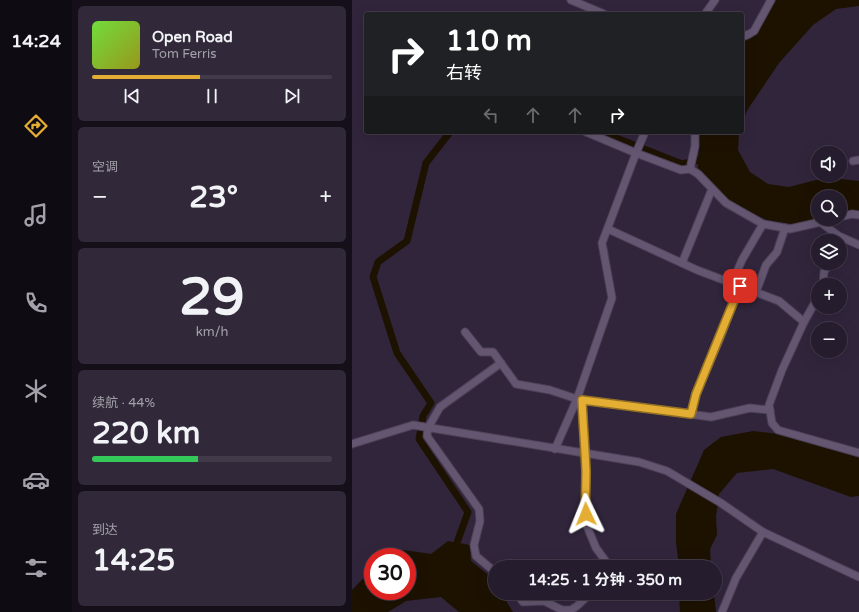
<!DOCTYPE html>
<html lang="zh">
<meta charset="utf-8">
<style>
:root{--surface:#251c2d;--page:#312939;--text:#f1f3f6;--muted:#a3a1aa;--line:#423a49;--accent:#e4ae35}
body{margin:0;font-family:"Varela Round","Noto Sans SC",sans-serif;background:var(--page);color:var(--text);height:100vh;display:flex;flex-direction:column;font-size:15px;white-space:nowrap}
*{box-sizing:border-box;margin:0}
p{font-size:13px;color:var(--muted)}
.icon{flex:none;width:22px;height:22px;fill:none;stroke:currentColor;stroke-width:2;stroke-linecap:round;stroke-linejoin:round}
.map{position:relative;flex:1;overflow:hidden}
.details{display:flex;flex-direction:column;gap:6px;padding:6px;background:#140f19;width:280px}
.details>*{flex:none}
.top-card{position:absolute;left:12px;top:12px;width:380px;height:122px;border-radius:4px;box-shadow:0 4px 16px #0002,0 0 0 1px var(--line);background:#202124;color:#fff;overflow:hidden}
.tools{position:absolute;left:459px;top:146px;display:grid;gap:8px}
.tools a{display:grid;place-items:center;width:36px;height:36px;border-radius:50%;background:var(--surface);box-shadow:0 4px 16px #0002,0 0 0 1px var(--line);font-size:20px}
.speed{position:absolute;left:12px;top:548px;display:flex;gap:8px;font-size:20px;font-weight:700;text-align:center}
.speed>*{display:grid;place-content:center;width:52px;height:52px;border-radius:50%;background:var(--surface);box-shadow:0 4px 16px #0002,0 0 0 1px var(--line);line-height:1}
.speed .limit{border:6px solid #d22;background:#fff;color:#111}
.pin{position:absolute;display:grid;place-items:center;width:34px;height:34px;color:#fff;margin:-17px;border-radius:8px;box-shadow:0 2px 6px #0006}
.me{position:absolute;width:44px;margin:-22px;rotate:358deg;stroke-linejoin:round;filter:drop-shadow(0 0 3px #0008)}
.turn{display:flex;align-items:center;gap:14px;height:84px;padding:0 16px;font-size:18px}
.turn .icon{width:52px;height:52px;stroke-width:2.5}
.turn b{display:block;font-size:28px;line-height:34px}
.lanes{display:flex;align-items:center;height:38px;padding:0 16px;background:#0003;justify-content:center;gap:20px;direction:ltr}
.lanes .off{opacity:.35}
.big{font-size:30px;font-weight:700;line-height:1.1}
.details .card{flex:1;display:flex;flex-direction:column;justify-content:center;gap:6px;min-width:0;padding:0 14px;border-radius:6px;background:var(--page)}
.details .dial{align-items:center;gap:0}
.dial b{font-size:52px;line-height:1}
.song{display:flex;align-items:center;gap:12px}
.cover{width:48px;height:48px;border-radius:6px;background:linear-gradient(135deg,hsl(100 70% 55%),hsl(60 70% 35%))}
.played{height:4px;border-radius:2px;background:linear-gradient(90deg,var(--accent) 45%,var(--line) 45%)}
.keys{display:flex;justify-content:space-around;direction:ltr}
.heat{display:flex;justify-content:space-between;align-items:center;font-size:22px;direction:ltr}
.charge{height:6px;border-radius:3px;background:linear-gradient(90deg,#34c759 44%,var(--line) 0)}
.trip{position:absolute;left:136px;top:560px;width:234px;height:40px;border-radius:20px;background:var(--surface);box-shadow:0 4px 16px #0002,0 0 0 1px var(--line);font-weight:700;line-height:40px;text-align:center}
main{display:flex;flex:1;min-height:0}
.tabs{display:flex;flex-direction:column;width:72px;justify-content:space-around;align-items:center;background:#0f0b12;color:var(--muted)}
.tabs .icon{width:28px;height:28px}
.tabs .on{color:var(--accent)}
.tabs b{font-size:18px;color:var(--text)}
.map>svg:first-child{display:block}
.water{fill:#1d1200}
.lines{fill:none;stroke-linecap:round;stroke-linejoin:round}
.canal{stroke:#1d1200;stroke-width:7}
.minor-casing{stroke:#4c4157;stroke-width:9}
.minor{stroke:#645671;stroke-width:7}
.route-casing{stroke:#947122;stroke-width:10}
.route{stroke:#e4ae35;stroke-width:7}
</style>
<main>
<nav class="tabs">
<b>14:24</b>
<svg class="icon on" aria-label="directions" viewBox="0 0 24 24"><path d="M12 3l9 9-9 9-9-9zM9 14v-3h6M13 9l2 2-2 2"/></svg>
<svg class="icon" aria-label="music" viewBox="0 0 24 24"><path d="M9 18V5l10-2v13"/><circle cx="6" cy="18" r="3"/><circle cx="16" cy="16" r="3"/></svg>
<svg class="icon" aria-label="phone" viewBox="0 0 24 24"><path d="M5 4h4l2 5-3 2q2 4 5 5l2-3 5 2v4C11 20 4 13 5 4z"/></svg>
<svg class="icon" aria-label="climate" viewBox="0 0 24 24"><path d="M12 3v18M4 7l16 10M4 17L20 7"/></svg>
<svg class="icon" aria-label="car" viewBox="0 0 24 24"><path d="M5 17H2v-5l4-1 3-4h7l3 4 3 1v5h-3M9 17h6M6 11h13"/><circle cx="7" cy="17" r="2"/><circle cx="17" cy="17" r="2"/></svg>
<svg class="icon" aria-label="filters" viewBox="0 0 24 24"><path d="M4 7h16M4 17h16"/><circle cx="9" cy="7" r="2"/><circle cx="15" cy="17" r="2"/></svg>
</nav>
<section class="details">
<div class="card">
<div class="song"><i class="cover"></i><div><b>Open Road</b><p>Tom Ferris</p></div></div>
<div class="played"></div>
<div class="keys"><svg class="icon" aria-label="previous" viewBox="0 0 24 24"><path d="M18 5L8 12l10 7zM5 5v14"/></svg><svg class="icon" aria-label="pause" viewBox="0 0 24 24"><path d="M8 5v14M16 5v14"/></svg><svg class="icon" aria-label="next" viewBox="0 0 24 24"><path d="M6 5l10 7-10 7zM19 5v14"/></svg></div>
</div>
<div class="card"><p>空调</p>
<div class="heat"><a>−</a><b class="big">23°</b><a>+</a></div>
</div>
<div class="card dial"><b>29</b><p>km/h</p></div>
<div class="card"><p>续航 · 44%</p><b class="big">220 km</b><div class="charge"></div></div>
<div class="card"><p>到达</p><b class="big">14:25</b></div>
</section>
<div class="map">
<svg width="507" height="612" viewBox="0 0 507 612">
<rect width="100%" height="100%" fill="#31253c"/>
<!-- water -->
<g class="water">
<polygon points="424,0 507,0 507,6 484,9 461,25 427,63 396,109 390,122 390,39 403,33"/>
<polygon points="347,132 387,132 386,150 398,172 416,184 437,187 464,180 489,179 507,181 507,211 500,211 488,214 488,197 466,197 466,219 470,219 446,225 414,220 376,200 346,168"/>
<polygon points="401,431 427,434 507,453 507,496 499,497 421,469 385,473 367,494 364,516 365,535 358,549 359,567 327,567 324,542 324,514 352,450 369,437"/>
<polygon points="96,541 118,545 119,561 139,577 143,583 143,593 149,593 161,612 107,612 89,597 54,601 36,612 0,612 0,590 21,568 21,591 55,591 55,557 29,557 29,556 52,550 79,554"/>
<polygon points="327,593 362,593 364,612 328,612"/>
</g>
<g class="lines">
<!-- canal -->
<g class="canal">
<polyline points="98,132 74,163 55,241 26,262 21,277 45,353 79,403 71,416 67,439 116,512 102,551"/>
<polyline points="249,132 330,164 355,158"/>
</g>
<defs>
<g id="minor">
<polyline points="219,0 252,14"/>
<polyline points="353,14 363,0"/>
<polyline points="390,37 397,34 402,31 419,0"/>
<polyline points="293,132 284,153 329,170 338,169"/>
<polyline points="343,132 343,146 338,169 346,174 374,203 411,224 438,229 482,219"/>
<polyline points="501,161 507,160"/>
<polyline points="488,217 500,214 507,215"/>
<polyline points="468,222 487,236 507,245"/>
<polyline points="256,229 345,270 427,301 452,322 430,370 417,405 420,423 426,430 507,453"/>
<polyline points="330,263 360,189"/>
<polyline points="380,283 390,260 411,224"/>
<polyline points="471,285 472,272 477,263"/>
<polyline points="404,292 414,265 425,252 433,228"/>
<polyline points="452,322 466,297"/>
<polyline points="113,332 129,352 141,352 164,384 198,390 225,399 359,417 398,408 418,410"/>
<polyline points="230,400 233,454 234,482 233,503 235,526 244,548 258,567"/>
<polyline points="339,414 344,394 369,336 388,286"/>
<polyline points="0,444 61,425 287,462 315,471 369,503 411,532 507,577"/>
<polyline points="203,449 225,399 260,298 250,243 284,153 234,132"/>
<polyline points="143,572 124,556 122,545 128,521 127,509 75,436 76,428 88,407 149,363"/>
<polyline points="164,593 171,602 192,601 210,610 219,610 225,606 239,593"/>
<polyline points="370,612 384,578 411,532"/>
</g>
</defs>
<!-- minor casing -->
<use href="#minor" class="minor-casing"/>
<!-- minor -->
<use href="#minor" class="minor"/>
</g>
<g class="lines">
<defs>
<path id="route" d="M234,514C233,500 234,486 234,471C233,447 231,423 230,400L339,414L344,394L388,286"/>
</defs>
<!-- route casing -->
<use href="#route" class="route-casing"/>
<!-- route -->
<use href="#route" class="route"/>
</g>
</svg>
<div class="tools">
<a><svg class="icon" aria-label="sound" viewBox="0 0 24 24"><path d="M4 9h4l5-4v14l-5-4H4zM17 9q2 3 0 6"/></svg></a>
<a><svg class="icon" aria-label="search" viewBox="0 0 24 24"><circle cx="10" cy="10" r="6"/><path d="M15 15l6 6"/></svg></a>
<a><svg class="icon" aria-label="layers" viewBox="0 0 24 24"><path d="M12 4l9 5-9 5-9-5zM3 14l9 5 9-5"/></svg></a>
<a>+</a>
<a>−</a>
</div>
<div class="speed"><div class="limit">30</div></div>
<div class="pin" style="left:388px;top:286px;background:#d93025"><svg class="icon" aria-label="arrive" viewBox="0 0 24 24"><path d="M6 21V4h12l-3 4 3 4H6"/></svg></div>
<svg class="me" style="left:234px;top:514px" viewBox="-20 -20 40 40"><path d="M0-17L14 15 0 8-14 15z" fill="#e4ae35" stroke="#fff" stroke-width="4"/></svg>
<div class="trip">14:25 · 1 分钟 · 350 m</div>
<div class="top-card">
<div class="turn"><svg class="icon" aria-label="right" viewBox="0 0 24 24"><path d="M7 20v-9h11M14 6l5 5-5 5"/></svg><div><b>110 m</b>右转</div></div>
<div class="lanes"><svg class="icon off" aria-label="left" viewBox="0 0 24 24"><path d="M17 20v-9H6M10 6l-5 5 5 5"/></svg><svg class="icon off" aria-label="ahead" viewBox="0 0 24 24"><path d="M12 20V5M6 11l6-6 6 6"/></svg><svg class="icon off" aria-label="ahead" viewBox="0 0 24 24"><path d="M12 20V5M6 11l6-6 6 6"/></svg><svg class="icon" aria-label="right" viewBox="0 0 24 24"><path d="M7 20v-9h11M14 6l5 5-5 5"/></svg></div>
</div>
</div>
</main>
